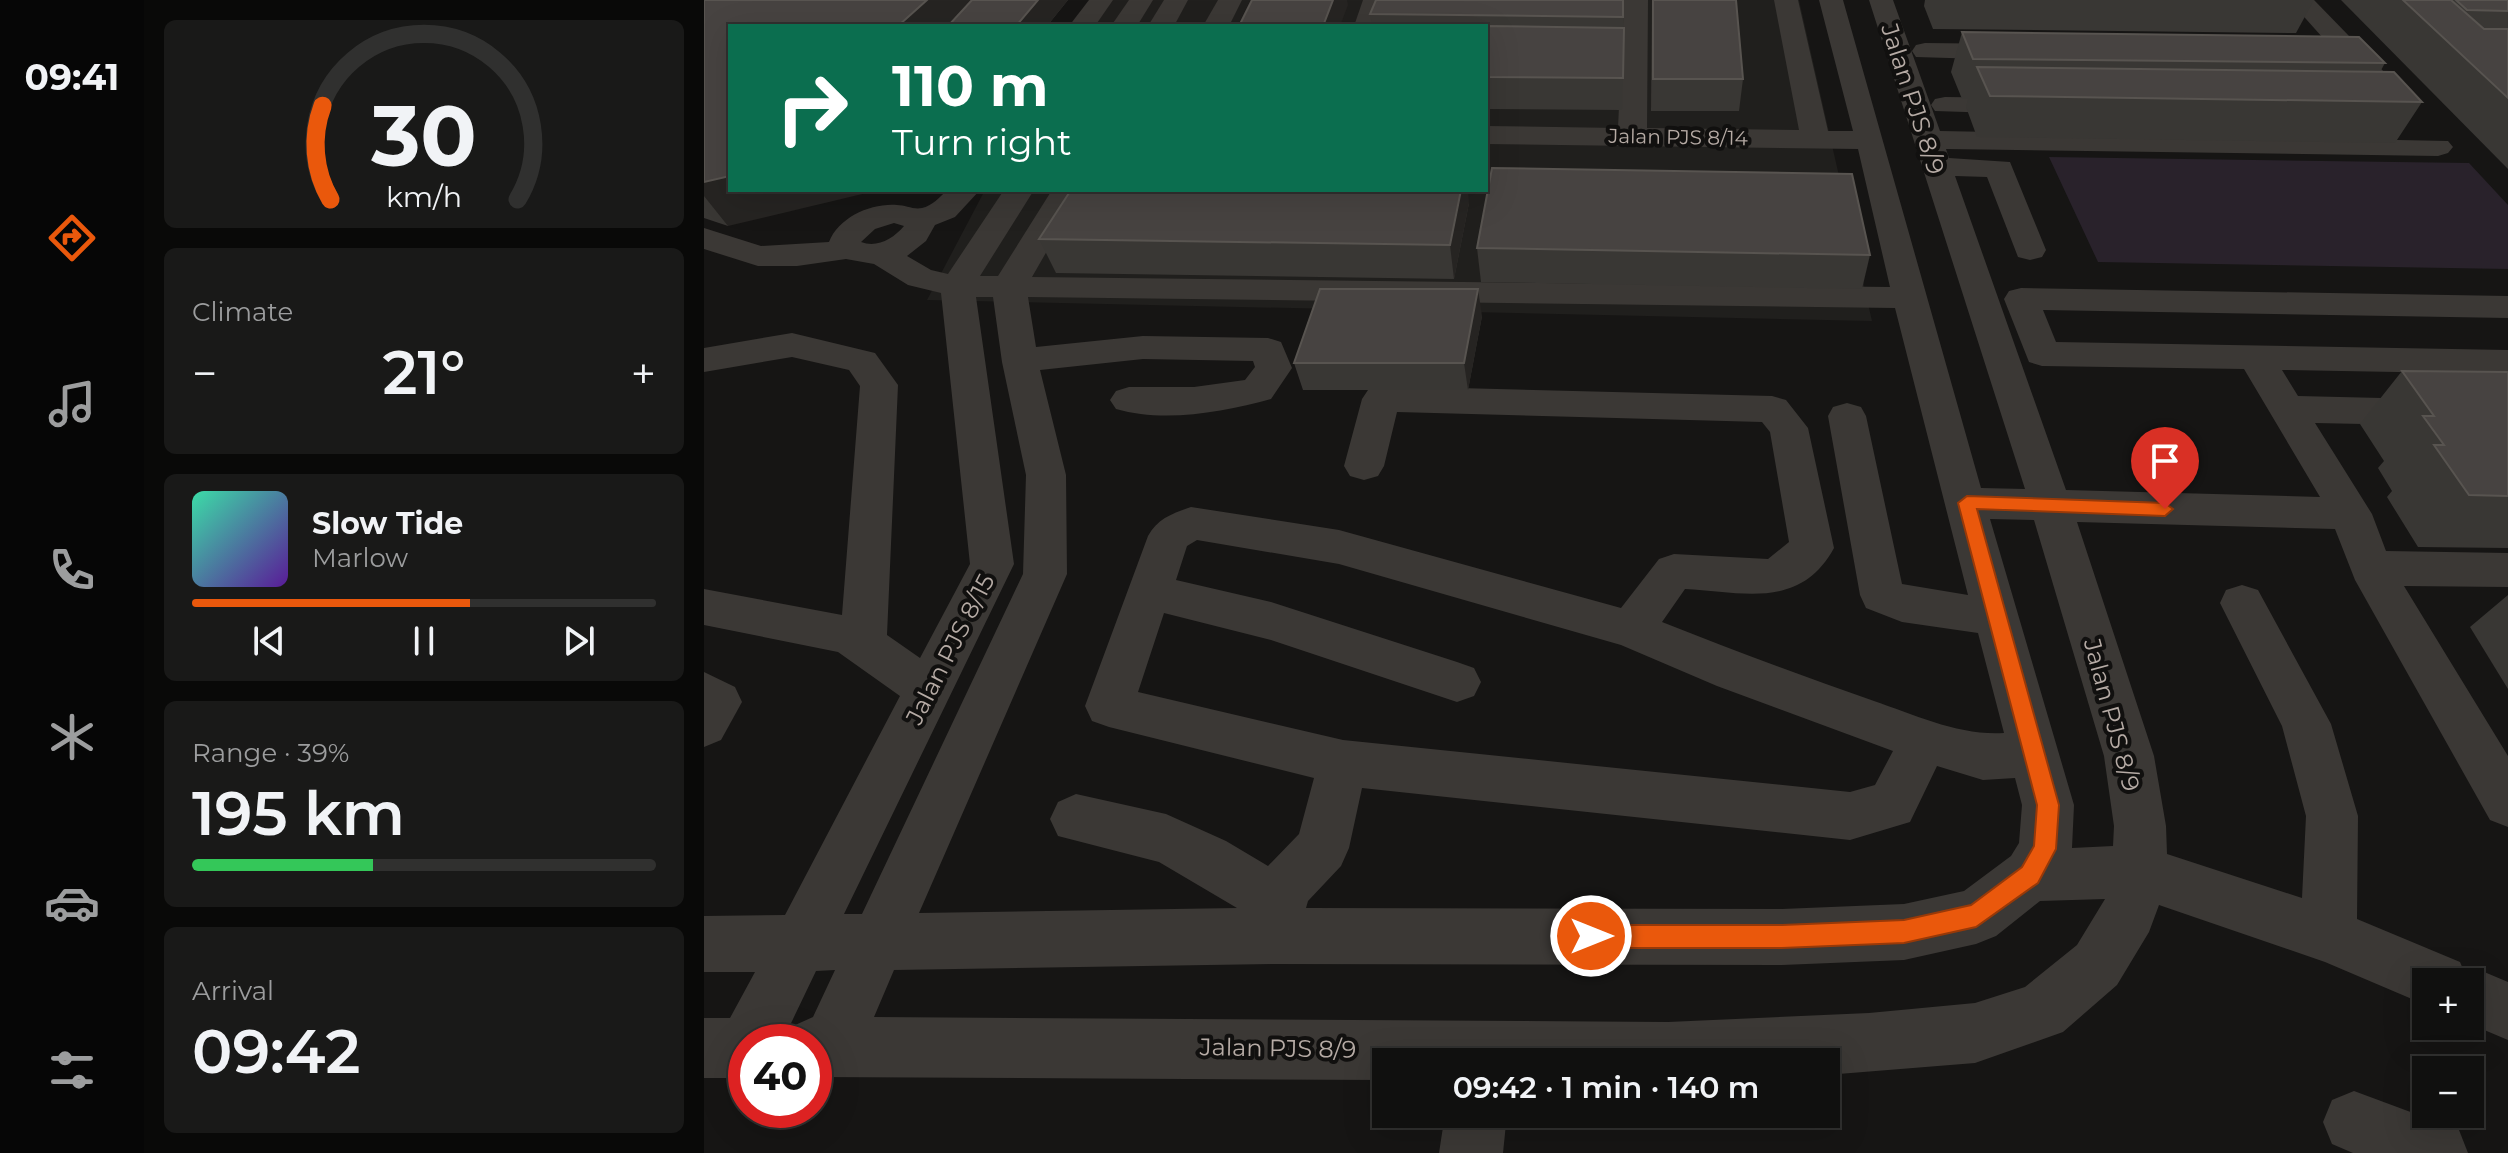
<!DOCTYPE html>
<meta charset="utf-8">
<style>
:root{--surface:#10100f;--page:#191918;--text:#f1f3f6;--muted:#9c9d9e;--line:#30302f;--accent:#ea580c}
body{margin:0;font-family:Montserrat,sans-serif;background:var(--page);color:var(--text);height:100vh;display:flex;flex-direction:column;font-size:30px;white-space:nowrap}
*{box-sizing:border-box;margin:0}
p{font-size:26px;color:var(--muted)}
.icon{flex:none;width:44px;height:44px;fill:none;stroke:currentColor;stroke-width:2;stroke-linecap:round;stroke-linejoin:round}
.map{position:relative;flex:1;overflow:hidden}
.side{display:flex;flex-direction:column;gap:20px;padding:20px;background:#090908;width:560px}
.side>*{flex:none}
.hud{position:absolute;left:24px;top:24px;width:760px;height:168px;border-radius:0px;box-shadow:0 8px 32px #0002,0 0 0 2px var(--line);background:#0b6e4f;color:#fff;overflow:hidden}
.tools{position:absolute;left:1708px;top:968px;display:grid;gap:16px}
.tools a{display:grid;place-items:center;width:72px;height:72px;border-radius:0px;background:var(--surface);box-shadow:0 8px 32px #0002,0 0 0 2px var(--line);font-size:40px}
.speed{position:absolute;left:24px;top:1024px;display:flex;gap:16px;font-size:40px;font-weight:700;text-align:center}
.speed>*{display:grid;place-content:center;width:104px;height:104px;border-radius:50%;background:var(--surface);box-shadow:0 8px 32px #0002,0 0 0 2px var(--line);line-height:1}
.speed .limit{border:12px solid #d22;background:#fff;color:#111}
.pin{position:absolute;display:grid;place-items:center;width:68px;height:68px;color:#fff;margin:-82px -34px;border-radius:50% 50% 50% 0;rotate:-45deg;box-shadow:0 0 8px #0007}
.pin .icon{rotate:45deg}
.me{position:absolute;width:88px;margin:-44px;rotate:90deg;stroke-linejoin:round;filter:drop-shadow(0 0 6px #0008)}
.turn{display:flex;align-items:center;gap:28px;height:168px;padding:0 32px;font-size:36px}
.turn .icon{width:104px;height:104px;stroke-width:2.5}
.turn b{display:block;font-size:56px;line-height:68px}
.big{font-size:60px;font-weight:600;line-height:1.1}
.side .widget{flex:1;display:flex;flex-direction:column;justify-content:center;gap:12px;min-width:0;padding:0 28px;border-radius:12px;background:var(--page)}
.side .dial{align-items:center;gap:0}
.dial svg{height:208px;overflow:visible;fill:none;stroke:var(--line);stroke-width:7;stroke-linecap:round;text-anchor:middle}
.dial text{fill:var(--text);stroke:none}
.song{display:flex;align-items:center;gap:24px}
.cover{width:96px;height:96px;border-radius:12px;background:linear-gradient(135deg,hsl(160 70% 55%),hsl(270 70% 35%))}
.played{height:8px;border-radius:4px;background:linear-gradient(90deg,var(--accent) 60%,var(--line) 60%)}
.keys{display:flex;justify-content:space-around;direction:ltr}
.heat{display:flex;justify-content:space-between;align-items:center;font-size:44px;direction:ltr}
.charge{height:12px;border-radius:6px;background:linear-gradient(90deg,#34c759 39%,var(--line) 0)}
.trip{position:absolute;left:668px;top:1048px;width:468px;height:80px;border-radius:0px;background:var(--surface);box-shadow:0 8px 32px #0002,0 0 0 2px var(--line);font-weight:600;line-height:80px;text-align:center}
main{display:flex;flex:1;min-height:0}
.dock{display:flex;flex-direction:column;width:144px;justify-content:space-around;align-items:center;background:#060606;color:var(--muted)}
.dock .icon{width:56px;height:56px}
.dock .on{color:var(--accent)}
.dock b{font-size:36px;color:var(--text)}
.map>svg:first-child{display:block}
.built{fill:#201f1d}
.green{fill:#29222b}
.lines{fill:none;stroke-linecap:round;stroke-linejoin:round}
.minor{fill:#3b3835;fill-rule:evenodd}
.wall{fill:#393734}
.shaded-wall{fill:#262422}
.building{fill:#474341;stroke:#585450;stroke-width:2}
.route{fill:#ea580c;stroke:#983908;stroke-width:2}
.labels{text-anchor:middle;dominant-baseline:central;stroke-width:8;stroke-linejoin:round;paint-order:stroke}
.far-street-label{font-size:20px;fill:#b6aba5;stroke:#11100f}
.street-label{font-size:24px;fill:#b6aba5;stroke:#11100f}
</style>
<main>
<nav class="dock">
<b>09:41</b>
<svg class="icon on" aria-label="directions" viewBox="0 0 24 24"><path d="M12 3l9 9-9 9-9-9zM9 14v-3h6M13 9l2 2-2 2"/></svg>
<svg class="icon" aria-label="music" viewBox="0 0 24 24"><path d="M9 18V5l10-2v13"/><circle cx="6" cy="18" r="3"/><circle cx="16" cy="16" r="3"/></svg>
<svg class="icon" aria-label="phone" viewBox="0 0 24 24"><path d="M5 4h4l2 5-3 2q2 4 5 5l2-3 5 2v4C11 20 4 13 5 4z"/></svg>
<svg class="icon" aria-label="climate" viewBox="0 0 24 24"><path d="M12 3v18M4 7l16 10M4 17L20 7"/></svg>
<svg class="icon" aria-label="car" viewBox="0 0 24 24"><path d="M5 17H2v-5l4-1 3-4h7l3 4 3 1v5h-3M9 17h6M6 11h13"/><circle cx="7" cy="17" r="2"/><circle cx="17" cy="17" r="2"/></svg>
<svg class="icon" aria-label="filters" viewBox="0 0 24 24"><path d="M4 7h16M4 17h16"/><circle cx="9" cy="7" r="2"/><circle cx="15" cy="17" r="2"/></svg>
</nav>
<section class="side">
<div class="widget dial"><svg viewBox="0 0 100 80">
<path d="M14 69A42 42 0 1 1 86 69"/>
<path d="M14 69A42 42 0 0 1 11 33" stroke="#ea580c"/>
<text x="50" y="56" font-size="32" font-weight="700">30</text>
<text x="50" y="72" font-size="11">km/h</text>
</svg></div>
<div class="widget"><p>Climate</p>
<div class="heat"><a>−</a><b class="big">21°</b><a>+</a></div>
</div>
<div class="widget">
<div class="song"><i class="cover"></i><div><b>Slow Tide</b><p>Marlow</p></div></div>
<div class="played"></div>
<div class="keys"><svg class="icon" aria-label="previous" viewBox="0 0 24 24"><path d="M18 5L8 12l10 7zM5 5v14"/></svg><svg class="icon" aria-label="pause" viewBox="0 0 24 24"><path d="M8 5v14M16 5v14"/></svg><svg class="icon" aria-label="next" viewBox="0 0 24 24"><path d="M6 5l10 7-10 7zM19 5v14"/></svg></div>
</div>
<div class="widget"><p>Range · 39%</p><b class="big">195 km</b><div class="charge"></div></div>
<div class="widget"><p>Arrival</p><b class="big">09:42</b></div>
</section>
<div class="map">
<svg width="1804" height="1153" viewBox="0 0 1804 1153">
<rect width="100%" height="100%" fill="#161514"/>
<!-- built -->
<polygon class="built" points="404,0 1095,0 1168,321 223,300 281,190 782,190 782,26 387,26"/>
<!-- green -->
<polygon class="green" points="1345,157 1765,163 1804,205 1804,269 1394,262"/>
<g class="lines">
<!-- minor -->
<g class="minor">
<polygon points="385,0 409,0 391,26 365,26"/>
<polygon points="425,0 449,0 433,26 407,26"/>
<polygon points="460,0 484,0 470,26 444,26"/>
<polygon points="514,0 538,0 525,26 499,26"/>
<polygon points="659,0 683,0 676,26 650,26"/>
<path d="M920,0H944L943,128L1095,130L1070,0H1094L1124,131H1149L1115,0H1139L1277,488L1321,489L1165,0H1189L1236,131L1744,141L1749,147L1744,153L1734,156L1242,149L1245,158L1306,162L1342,250L1338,257L1326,260L1314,257L1283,177L1251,176L1362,490L1616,497L1540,369L1338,366L1325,362L1300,299L1305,291L1317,288L1804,296V318L1339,310L1352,342L1804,350V374L1578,370L1594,396L1804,401V427L1611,423L1668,514L1682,551L1804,553V587L1700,586L1804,756V827L1786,820L1651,580L1631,529L1373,522L1450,756L1462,826L1463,854L1598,898L1602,816L1578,726L1516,603L1522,590L1538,585L1554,590L1627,724L1654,816L1653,919L1756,962L1759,969L1766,966L1804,982V1040L1766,1024V982H1722V1005L1621,962L1455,905L1445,932L1413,985L1359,1032L1271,1063L1122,1075V1062H682V1080L110,1077V1042H82L89,1026L109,1017L131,970L112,971L78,1042H42V1078H0V1018H26L51,972H0V916L81,915L196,696L134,652L0,625V589L138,615L156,386L145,370L88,357L0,372V348L88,333L171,353L194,385L183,635L216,658L266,564L237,293L204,285L170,264L142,259L93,266H54L0,249V228L57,246L125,242C135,217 167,203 193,205C201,205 210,210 218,208C228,206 236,197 243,190H276L251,217L231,225L222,241L203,256L227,270L244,274L300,190H330L276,276H294L348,190H378L328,277L1186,287L1154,149L782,144V126L914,128L917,62L782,61V45L918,46ZM190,223L200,226C189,239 173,248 157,242L171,229ZM272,297H289L298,362L322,475L319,574L158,914H140L310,564ZM324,297L1191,308L1264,595L1198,584L1162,416L1157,407L1143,403L1129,407L1124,416L1156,595L1162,608L1198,622L1274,633L1300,733C1256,736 1211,715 1170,701C1099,676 1028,650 958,622L981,589C1039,592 1096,610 1130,548L1104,428L1082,400L1068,396L677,386L664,390L658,399L640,466L646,476L660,480L674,476L680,466L693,412L1058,422L1066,432L1085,542L1064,559L970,554L955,559L917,608L635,530L487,507C469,513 453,519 444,536L381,706L388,721L405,727L610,778L595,834L564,866L522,841L462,814L372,794L354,802L346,819L354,836L455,862L533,908L215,913L363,574L362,475L336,370L439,359L549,361L551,367L541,380L490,387H425L412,391L406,400L412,409C460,423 520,412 567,399L588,368L577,342L564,338L439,336L332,347ZM1286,519L1330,520L1400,756L1410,826L1409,846L1368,848L1370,805ZM493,540L635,564L917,645L1013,686L1189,751L1171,785L1146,792L639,740L434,692L460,613L567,640L753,702L770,696L777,682L770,668L753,662L567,602L472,580L483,546ZM1233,766L1279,780L1311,778L1318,805L1315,843L1307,856L1260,891L1200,904L1078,909L602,908L604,901L637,866L645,848L658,788L1146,840L1206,822ZM1401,899L1373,945L1321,987L1271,1003L1165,1013L964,1022L170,1017L190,970L569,964L1078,965L1200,960L1272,944L1292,936L1336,901Z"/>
<polygon points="1585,0 1610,0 1682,74 1685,80 1682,86 1662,86"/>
<polygon points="1221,43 1311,44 1320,46 1324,52 1320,58 1311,60 1212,57 1208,51 1212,45"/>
<polygon points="1241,97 1322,98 1332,100 1336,106 1332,112 1322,114 1231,111 1227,105 1231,99"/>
<polygon points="0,672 31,687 38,702 17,740 0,747"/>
<polygon points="1650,1091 1755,1130 1764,1153 1649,1153 1628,1144 1619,1122 1628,1100"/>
<polygon points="741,1114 803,1114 799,1153 735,1153"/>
</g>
</g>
<!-- wall -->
<g class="wall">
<polygon points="0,0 364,0 343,26 26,26 24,226 0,218"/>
<polygon points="920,0 918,110 782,109 782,26 668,25 666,14"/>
<polygon points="948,0 1032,0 1039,79 1035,111 947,111"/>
<polygon points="1221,0 1610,0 1592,33 1229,29 1220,6"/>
<polygon points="1637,0 1804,0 1804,169"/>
<polygon points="1258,32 1681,63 1676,72 1718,102 1691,143 1273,137 1262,107 1264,99 1258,99 1247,72"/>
<polygon points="765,203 750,279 352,273 335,239"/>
<polygon points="773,248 1166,255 1158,289 777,282"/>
<polygon points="778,316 764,390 599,390 590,363"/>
<polygon points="1698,371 1804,372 1804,548 1714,547 1683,497 1688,491 1674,468 1680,461 1656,424"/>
<polygon points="1804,595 1804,689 1766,627"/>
</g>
<!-- shaded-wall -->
<g class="shaded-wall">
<polygon points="223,0 281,0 255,26 194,26"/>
<polygon points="334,0 364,0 343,26 312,26"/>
<polygon points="629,0 643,0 644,5 636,26 619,26"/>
<polygon points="26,176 26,190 175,190 24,226 0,196 0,182"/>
<polygon points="757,190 764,190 765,203 750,279 746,245"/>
<polygon points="774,289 778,316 764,390 760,363"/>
</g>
<!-- building -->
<g class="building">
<polygon points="0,0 223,0 194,26 26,26 26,176 0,182"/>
<polygon points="268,0 334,0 312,26 244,26"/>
<polygon points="548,0 629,0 619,26 535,26"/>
<polygon points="672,0 919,0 919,17 666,14"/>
<polygon points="949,0 1032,0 1039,79 949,79"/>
<polygon points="1699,0 1747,0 1780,29 1804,29 1804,98"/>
<polygon points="1752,0 1804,0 1804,11 1763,10"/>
<polygon points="664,25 748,26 664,26"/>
<polygon points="782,26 920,28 919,78 782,77"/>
<polygon points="1258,32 1655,37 1681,63 1269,59"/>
<polygon points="1273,67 1690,72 1718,102 1286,96"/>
<polygon points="788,168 1148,174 1166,255 773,248"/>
<polygon points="367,190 757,190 746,245 335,239"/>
<polygon points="616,289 774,289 760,363 590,363"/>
<polygon points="1698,371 1804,372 1804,496 1765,495 1730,445 1740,445 1719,416 1730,416"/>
</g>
<!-- route -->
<polygon class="route" points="1263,496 1461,503 1469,509 1461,516 1273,509 1355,805 1352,849 1334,883 1272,927 1200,943 1078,948 887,948 879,945 875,936 879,928 887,925 1078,925 1200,920 1267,905 1318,867 1330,846 1333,805 1254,503"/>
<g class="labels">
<!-- far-street labels -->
<g class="far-street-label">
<text transform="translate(974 137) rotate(1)">Jalan PJS 8/14</text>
</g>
<!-- street labels -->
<g class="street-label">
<text transform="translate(1209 99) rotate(72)">Jalan PJS 8/9</text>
<text transform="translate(246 649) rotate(-63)">Jalan PJS 8/15</text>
<text transform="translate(1408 715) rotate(75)">Jalan PJS 8/9</text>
<text transform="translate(574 1048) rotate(1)">Jalan PJS 8/9</text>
</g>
</g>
</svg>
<div class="tools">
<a>+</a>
<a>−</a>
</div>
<div class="speed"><div class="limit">40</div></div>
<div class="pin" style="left:1461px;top:509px;background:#d93025"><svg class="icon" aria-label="arrive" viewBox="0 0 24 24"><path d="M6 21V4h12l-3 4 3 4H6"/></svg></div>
<svg class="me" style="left:887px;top:936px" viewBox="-20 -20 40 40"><circle r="17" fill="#ea580c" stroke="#fff" stroke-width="3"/><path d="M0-11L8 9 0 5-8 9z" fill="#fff"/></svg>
<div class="trip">09:42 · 1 min · 140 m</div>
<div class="hud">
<div class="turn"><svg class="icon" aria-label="right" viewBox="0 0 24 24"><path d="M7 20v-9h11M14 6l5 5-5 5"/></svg><div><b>110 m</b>Turn right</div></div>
</div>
</div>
</main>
